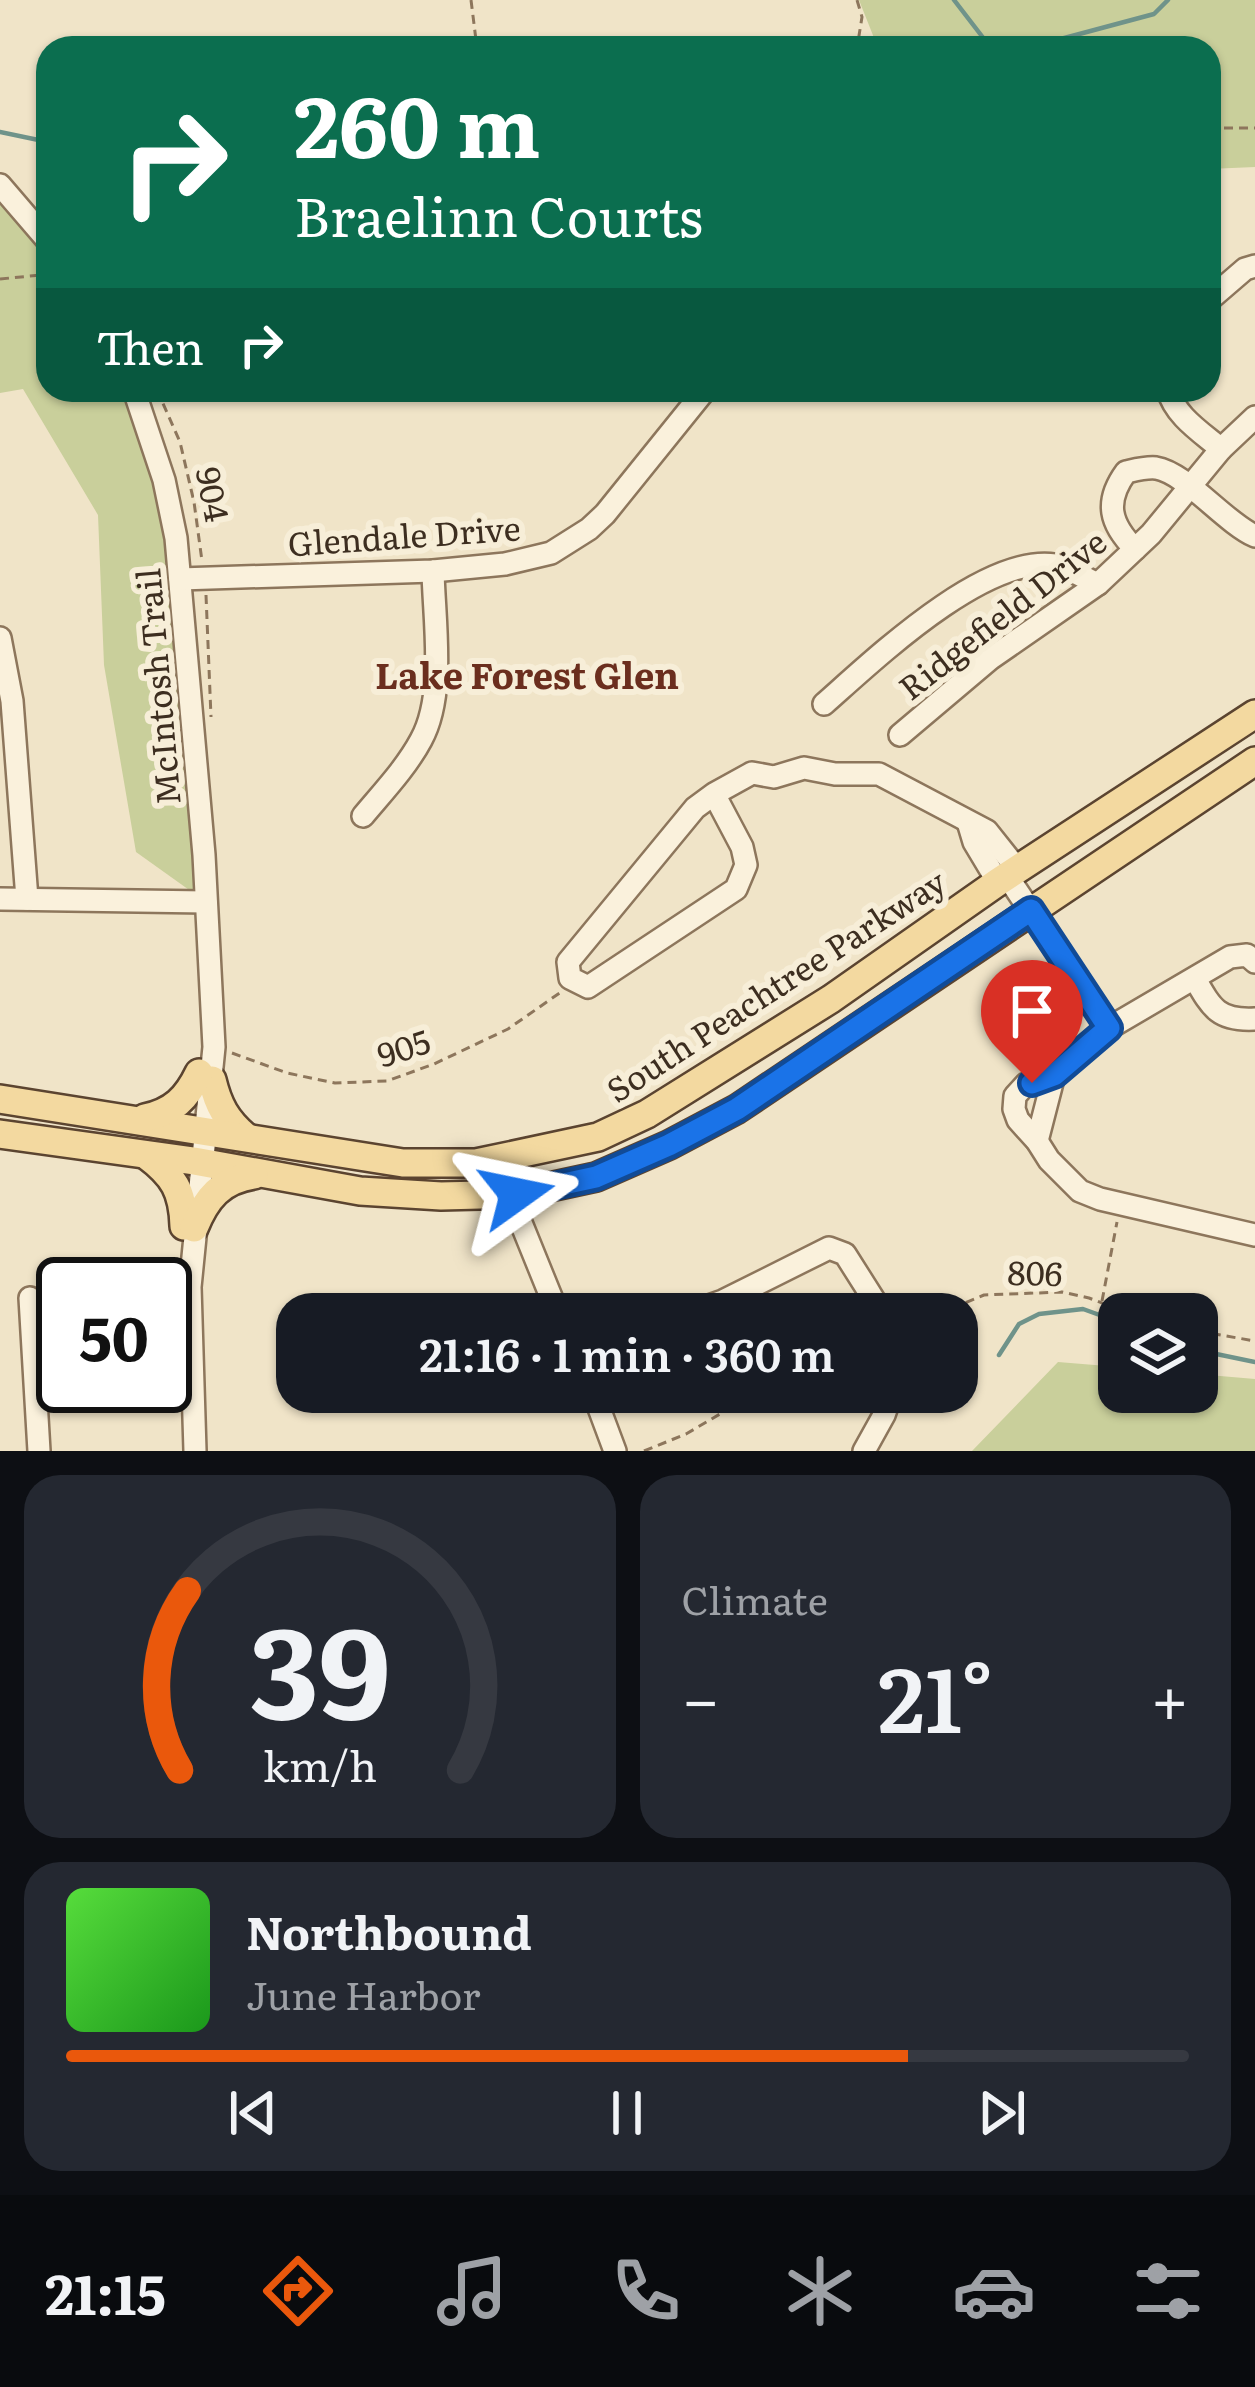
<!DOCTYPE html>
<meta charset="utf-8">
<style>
:root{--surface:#171b24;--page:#242831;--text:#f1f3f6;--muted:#9ea1a6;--line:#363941;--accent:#ea580c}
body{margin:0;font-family:Literata,serif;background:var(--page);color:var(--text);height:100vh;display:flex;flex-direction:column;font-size:45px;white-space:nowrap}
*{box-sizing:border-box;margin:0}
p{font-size:39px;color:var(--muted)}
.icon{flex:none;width:66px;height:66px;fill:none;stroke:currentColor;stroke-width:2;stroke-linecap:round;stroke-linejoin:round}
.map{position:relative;height:1451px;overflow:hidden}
.drawer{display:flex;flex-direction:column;gap:24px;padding:24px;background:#0d0f14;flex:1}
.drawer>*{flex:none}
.top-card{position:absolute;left:36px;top:36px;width:1185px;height:366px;border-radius:36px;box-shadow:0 3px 9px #0004;background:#0b6e4f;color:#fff;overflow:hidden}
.fabs{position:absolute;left:1098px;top:1293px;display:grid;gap:24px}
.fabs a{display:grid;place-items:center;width:120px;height:120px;border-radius:24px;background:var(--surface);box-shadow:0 3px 9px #0004;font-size:60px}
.speed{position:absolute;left:36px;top:1257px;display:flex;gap:24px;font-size:60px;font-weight:700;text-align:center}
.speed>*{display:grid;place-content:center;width:156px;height:156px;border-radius:50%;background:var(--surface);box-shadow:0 3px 9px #0004;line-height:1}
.speed .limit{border:6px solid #111;border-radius:18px;background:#fff;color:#111}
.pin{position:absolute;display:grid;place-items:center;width:102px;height:102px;color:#fff;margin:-123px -51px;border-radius:50% 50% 50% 0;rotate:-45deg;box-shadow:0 0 12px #0007}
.pin .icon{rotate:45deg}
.me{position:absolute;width:132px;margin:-66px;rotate:78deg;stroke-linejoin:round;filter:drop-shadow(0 0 9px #0008)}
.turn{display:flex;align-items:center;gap:42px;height:252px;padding:0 60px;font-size:54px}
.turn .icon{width:156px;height:156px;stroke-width:2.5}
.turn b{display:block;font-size:84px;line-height:102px}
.then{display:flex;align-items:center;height:114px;padding:0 60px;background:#0003;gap:24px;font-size:45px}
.big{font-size:90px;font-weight:600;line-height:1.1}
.drawer .tile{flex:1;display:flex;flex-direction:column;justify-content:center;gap:18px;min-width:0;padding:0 42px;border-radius:36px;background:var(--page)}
.drawer .dial{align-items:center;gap:0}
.dial svg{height:312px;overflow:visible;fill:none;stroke:var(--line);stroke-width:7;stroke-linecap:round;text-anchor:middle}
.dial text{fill:var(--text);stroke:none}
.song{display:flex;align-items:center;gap:36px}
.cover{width:144px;height:144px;border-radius:18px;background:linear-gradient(135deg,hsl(110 70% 55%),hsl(120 70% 35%))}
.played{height:12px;border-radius:6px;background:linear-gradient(90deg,var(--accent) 75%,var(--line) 75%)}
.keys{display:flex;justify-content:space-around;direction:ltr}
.heat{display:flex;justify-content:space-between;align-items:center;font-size:66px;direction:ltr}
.drawer .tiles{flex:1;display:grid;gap:24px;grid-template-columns:1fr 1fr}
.tile:last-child{grid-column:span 2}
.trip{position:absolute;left:276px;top:1293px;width:702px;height:120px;border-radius:36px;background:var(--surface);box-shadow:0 3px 9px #0004;font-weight:600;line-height:120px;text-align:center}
.tab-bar{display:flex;height:192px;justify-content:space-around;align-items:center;background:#090b0e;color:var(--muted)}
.tab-bar .icon{width:84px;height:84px}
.tab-bar .active{color:var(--accent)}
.tab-bar b{font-size:54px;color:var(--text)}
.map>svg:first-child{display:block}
.green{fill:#c9cf9b}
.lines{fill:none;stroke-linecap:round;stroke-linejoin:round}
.stream{stroke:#6f938a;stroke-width:4.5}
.minor-casing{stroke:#8d765c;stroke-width:26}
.major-casing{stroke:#5b4430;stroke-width:32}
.path{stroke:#8d765c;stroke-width:3;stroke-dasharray:9 6;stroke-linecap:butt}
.minor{stroke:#faf1dc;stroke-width:21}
.major{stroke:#f3d9a0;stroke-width:27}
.route-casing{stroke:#114b97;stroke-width:30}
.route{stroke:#1a73e8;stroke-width:21}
.labels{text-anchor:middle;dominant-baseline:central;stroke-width:12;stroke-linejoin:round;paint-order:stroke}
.street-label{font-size:33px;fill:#3d2e20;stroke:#f7eed8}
.neighbourhood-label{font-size:36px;font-weight:bold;fill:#6b2e1e;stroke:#f7eed8}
</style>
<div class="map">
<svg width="1255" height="1451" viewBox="0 0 1255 1451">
<rect width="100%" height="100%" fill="#f0e4c8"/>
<!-- green -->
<g class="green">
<polygon points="859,0 1255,0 1255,167 1209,169 1209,48 878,48"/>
<polygon points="0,198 48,243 48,390 122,390 164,480 206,902 136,852 104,665 98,515 23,389 0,393"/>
<polygon points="1058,1362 1119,1367 1119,1392 1197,1392 1197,1374 1255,1379 1255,1451 972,1451"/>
</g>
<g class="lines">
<!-- stream -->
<g class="stream">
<polyline points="954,0 991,48"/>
<polyline points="1027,48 1154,14 1168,0"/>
<polyline points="0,132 48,142"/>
<polyline points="1197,1350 1255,1362"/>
<polyline points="999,1355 1019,1324 1039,1314 1083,1309 1119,1322"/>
</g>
<defs>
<g id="minor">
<polyline points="0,185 48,241"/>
<polyline points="1209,300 1245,269 1255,266"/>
<polyline points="134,390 164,480 176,538 204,855 214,1047 190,1287 195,1451"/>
<path d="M1168,390C1175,416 1201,432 1221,449L1255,417"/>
<path d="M1135,549C1110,524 1104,502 1126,472C1135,470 1146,467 1156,468C1186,473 1224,522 1255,536"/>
<polyline points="180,579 433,571 505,564 551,553 589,529 605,514 705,390"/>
<polyline points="0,638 12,701 27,899"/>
<path d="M824,704C874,660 984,554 1055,565C1069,567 1085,579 1098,584"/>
<polyline points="900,735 990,659 1098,584 1151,534 1221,449"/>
<polyline points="714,794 695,808 568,962 570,978 588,987 736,889 746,865 742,847 714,794 752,773 774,777 804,768 835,774 879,774 987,831 1018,870"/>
<path d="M363,816C383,792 406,768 421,740C446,695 434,621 433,571"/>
<polyline points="968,822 974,842 998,882"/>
<polyline points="1007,876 1109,1028"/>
<polyline points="0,899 206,902"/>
<polyline points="1255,962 1247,955 1230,957 1109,1028 1054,1075 1026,1084 1015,1096 1014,1109 1018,1120 1037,1141 1049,1160 1080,1191 1100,1199 1255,1235"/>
<path d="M1195,979C1212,1009 1219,1021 1255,1019"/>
<polyline points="1037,1141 1054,1075"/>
<polyline points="509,1158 517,1194 515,1208 558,1314"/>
<polyline points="30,1298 39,1451"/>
<polyline points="686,1314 723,1301 829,1248 845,1254 883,1314"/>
<polyline points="593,1392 615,1451"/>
<polyline points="864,1451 884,1415 892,1392"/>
</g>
<g id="major">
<path d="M212,1080C218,1105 226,1120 246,1137"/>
<polyline points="0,1099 403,1163 476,1163 598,1137 647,1114 831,999 998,882 1255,714"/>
<path d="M145,1118C173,1112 187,1098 199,1073"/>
<polyline points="0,1134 194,1161 360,1191 441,1196 517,1194 596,1177 669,1145 737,1109 1255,761"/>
<path d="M146,1155C174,1176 183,1191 184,1226"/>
<path d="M194,1228C206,1198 221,1180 254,1175"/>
</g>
</defs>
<!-- minor casing -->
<use href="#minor" class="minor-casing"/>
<!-- major casing -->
<use href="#major" class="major-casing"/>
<!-- path -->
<g class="path">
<polyline points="471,0 477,48"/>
<polyline points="857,0 862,17 857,48"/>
<polyline points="1209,128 1255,128"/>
<polyline points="0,279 41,275"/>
<polyline points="157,390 180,442 194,502 202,561"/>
<polyline points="206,595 211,717"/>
<polyline points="232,1053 287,1073 335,1083 387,1081 434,1064 508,1029 561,992"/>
<polyline points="1102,1301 1117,1222"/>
<polyline points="938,1314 984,1295 1062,1292 1089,1298 1131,1314"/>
<polyline points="1197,1331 1255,1341"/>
<polyline points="644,1451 686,1434 725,1411 766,1392"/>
</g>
<!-- minor -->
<use href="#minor" class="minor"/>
<!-- major -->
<use href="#major" class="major"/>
</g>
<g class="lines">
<defs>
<polyline id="route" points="517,1194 596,1177 669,1145 737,1109 1031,910 1109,1028 1054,1075 1032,1083"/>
</defs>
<!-- route casing -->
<use href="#route" class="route-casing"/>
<!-- route -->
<use href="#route" class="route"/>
</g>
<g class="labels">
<!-- street labels -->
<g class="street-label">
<text transform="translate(215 494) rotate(79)">904</text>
<text transform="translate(404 534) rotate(-4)">Glendale Drive</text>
<text transform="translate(1001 613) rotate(-38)">Ridgefield Drive</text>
<text transform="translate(156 687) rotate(-95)">McIntosh Trail</text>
<text transform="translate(775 984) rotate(-33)">South Peachtree Parkway</text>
<text transform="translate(403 1046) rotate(-18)">905</text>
<text transform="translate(1035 1271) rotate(1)">806</text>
</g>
<!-- neighbourhood labels -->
<g class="neighbourhood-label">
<text x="527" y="673">Lake Forest Glen</text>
</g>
</g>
</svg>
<div class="fabs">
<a><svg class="icon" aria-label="layers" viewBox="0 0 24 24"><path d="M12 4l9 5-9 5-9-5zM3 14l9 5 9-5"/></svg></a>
</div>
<div class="speed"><div class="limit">50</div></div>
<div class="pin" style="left:1032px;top:1083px;background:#d93025"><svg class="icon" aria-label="arrive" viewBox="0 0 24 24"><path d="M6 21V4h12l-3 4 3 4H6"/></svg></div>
<svg class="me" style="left:517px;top:1194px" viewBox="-20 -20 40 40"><path d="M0-17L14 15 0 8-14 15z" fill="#1a73e8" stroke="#fff" stroke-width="4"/></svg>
<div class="trip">21:16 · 1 min · 360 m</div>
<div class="top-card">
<div class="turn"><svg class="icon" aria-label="right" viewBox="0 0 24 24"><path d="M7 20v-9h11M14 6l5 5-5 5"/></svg><div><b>260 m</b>Braelinn Courts</div></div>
<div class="then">Then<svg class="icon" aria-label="right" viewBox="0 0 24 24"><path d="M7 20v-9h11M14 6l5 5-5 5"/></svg></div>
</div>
</div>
<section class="drawer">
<div class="tiles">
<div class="tile dial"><svg viewBox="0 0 100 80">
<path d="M14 69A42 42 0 1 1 86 69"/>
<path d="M14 69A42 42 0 0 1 16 23" stroke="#ea580c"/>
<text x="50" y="56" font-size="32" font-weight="700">39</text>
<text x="50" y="72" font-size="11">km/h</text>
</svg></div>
<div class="tile"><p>Climate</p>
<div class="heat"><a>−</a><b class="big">21°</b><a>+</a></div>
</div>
<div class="tile">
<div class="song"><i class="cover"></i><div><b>Northbound</b><p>June Harbor</p></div></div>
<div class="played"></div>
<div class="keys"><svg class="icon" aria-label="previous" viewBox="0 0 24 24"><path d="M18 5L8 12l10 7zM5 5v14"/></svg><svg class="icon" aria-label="pause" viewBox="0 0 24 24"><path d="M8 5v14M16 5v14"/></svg><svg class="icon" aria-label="next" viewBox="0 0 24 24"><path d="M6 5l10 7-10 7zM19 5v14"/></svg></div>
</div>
</div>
</section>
<nav class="tab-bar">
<b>21:15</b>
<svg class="icon active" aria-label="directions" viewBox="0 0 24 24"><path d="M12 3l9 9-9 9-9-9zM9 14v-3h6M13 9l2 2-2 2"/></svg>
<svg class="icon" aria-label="music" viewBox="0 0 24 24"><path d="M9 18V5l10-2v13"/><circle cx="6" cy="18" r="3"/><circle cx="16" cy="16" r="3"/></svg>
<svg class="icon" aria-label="phone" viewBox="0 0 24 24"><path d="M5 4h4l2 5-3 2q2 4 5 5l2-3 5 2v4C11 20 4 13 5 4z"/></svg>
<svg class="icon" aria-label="climate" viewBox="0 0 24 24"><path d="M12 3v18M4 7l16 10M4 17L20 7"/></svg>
<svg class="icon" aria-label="car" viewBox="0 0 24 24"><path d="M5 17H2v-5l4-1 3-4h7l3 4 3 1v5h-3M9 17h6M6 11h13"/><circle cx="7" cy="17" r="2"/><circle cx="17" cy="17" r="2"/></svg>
<svg class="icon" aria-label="filters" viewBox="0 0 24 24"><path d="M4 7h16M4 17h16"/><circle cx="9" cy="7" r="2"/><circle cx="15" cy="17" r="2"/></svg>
</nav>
